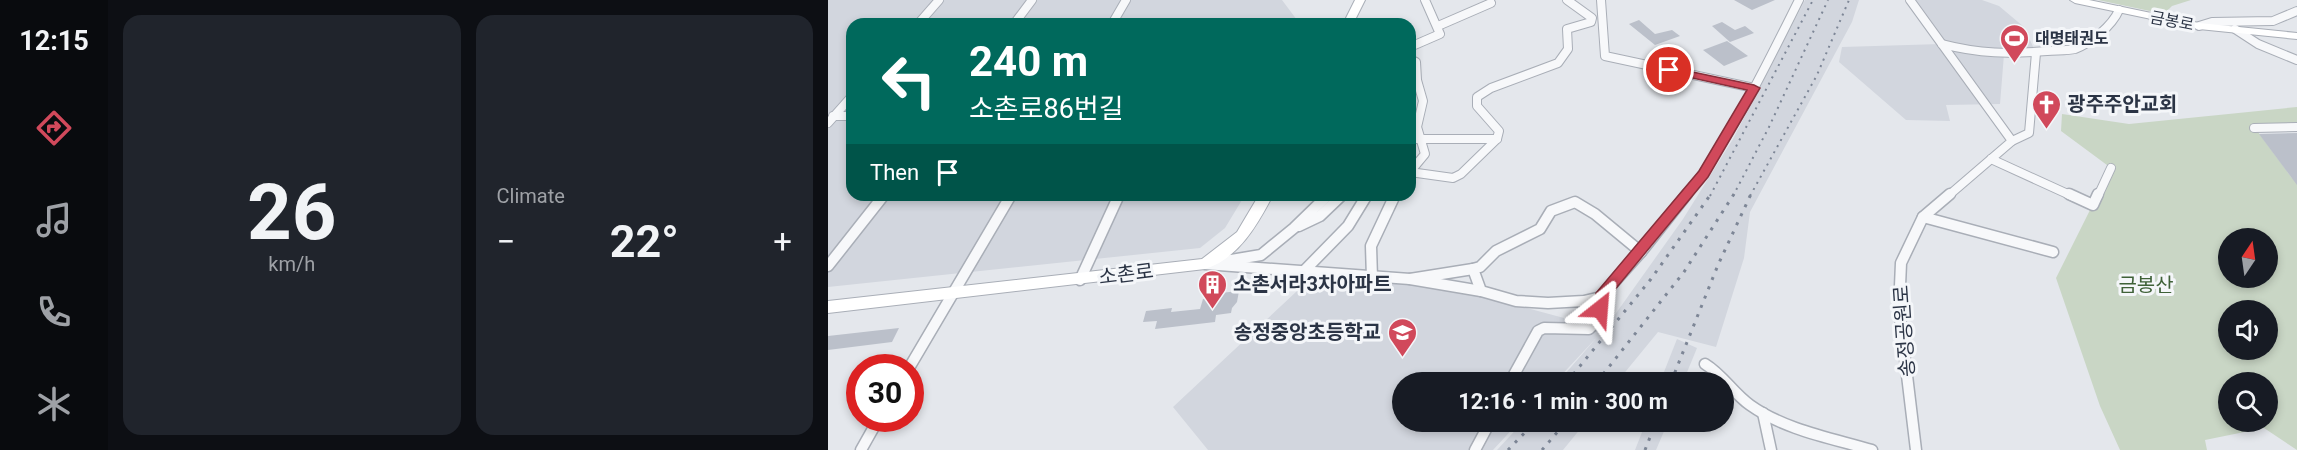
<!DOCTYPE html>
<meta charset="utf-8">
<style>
:root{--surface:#171b24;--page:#20242c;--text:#f1f3f6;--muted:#9ea1a6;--accent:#d1495b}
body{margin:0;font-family:Roboto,"Noto Sans KR",sans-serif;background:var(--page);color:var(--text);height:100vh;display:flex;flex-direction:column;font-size:22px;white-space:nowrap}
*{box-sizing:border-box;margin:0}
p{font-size:20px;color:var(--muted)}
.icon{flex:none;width:33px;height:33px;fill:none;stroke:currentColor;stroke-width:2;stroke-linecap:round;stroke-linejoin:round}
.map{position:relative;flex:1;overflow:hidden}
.side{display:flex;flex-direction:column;gap:15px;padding:15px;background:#0d0f14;width:720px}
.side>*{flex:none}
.banner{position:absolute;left:18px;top:18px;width:570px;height:183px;border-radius:18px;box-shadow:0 3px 9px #0003;background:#00695c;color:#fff;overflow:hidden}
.needle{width:39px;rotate:13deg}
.controls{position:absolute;left:1390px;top:228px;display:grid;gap:12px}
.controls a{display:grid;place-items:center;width:60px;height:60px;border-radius:50%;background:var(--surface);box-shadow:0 3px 9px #0003;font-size:30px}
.speed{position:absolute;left:18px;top:354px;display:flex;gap:12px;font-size:30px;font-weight:700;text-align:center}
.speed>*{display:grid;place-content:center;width:78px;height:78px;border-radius:50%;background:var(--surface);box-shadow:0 3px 9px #0003;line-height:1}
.speed .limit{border:9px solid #d22;background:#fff;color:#111}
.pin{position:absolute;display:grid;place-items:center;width:51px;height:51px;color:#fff;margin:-26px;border:3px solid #fff;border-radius:50%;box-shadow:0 2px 6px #0007}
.me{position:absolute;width:66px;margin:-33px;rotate:28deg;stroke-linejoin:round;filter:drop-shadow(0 0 4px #0008)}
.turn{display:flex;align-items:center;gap:21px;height:126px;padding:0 24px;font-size:27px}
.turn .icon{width:78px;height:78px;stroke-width:2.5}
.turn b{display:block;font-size:42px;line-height:51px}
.then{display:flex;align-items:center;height:57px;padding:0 24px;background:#0003;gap:12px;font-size:22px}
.big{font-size:45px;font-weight:700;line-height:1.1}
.side .tile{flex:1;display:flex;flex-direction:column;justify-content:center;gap:9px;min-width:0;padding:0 21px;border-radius:18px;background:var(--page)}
.side .dial{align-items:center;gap:0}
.dial b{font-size:78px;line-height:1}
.heat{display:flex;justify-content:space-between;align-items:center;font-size:33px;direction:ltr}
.side .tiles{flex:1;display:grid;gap:15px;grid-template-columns:repeat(2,1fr)}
.trip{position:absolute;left:564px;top:372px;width:342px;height:60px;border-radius:30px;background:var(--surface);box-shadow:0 3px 9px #0003;font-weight:700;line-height:60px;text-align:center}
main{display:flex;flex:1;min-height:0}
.dock{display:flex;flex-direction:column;width:108px;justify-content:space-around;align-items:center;background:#090b0e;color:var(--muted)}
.dock .icon{width:42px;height:42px}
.dock .active{color:var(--accent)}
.dock b{font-size:27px;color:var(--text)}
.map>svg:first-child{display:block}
.built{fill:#d2d6de}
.green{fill:#c9d6c5;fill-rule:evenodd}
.building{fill:#bbc0ca}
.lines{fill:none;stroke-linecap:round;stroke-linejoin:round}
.street-far1-casing{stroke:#a9aeb7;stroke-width:10}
.street-casing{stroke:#a9aeb7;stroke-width:13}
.secondary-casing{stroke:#a9aeb7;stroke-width:2}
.street-far1{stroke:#f7f8fa;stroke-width:8}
.street{stroke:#f7f8fa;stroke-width:10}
.secondary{fill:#fff;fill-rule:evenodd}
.rail-far1{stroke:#7d8696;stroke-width:2;stroke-dasharray:2 5;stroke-linecap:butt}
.rail{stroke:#7d8696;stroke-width:3;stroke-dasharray:3 7;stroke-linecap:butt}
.route{fill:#d1495b;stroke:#882f3b;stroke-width:1.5}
.labels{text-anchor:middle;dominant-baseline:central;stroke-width:6;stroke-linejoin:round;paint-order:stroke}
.far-street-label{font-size:16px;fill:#2b3445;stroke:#f4f6f9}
.far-poi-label{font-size:16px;font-weight:bold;fill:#2b3445;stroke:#f4f6f9;text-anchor:start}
.poi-label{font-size:20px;font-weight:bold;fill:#2b3445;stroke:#f4f6f9;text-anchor:start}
.street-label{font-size:20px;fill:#2b3445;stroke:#f4f6f9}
.park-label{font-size:20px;fill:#3f6138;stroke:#f4f6f9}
</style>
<main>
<nav class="dock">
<b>12:15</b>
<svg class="icon active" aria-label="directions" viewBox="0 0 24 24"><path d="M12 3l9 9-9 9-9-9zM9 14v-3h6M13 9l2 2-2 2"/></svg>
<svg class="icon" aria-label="music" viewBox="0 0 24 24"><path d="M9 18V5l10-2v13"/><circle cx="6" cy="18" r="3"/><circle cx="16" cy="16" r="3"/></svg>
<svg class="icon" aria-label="phone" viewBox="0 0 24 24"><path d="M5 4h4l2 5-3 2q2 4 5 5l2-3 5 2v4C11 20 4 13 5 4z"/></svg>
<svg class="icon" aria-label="climate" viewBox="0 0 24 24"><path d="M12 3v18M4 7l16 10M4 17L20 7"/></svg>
</nav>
<section class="side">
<div class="tiles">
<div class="tile dial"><b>26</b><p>km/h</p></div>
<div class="tile"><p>Climate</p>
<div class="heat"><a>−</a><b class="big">22°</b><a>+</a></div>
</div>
</div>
</section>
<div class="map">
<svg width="1469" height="450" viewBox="0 0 1469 450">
<rect width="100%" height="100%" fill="#e4e7ec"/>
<!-- built -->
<g class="built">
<polygon points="0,0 454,0 472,24 24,24 24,195 417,195 397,228 372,248 0,287"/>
<polygon points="977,0 1031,0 1024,22 922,212 916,258 888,347 830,332 789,382 730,382 770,336 727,382 574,382 574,422 691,422 665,450 380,450 345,407 484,277 625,288 762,325 774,333 855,219 905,139"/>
<polygon points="1082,0 1154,0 1171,6 1196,27 1208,53 1176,54 1172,104 1118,105 1122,121 1078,120 1011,62 1014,47 1113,44"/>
<polygon points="849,339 869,348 855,382 832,382"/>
<polygon points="695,422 758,422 735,450 669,450"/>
<polygon points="818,422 840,422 828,450 807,450"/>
</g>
<!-- green -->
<g class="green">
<polygon points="1270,0 1363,0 1344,6 1336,14"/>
<path d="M1469,107V127L1427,128L1464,178L1469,179V450L1436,428L1377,440L1379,450H1292L1272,406L1228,278L1283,168L1233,131L1234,114L1301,124ZM1401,238H1440V278H1401ZM1401,310H1440V350H1401ZM1401,382H1440V422H1401Z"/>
</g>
<!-- building -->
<g class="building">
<polygon points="906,0 947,0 924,10"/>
<polygon points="811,20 827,34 844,30 852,36 827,45 801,24"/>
<polygon points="894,22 907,30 917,26 926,33 902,42 884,26"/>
<polygon points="899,41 920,56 896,66 875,50"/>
<polygon points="1469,133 1469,185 1431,134"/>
<polygon points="411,291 409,302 404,308 403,313 388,315 387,322 327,329 329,321 315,322 318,311 344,308 343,312 372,309 375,299 391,298 392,293"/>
<polygon points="71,328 64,342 0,350 0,336"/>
</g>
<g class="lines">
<defs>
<g id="street-far1">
<polyline points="773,0 777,56 926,88"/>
<polyline points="1082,0 1184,141 1120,196"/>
<polyline points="90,24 111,0"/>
<polyline points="186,24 204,0"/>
<polyline points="284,24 298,0"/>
<polyline points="610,26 663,3"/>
<polyline points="1371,26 1384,22 1445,21 1469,11"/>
<polyline points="1407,29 1430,44 1469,60"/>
<path d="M1114,44C1152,54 1181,54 1219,51C1227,50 1239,51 1247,49C1263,43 1284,26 1291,10"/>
<polyline points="582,47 612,34 597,0"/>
<polyline points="582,59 588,62 589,80 595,101 589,127 597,154 582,172"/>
<polyline points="5,116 24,116"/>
<polyline points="0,123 24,96"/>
<polyline points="1426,128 1469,127"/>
<polyline points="582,139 669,139"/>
<polyline points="1184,141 1201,133 1208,53"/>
<polyline points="1163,159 1244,196"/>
<polyline points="582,172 625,178 633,174 669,139 671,131 649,106 649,97 663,88 730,63 740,49 739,29 763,22 764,18 739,0"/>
<path d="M858,196C904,137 938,66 971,0"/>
<polyline points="1270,196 1283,168"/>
</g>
<g id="street">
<polyline points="1241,194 1265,205 1270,194"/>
<polygon points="747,202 767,214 813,252 773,297 756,301 720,303 688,301 653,291 645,269 652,267 668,251 712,229 723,211"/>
<polyline points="1095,217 1225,252"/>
<polyline points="471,226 492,216 514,195"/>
<polyline points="813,252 859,194"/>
<polyline points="391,262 433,255 466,228 500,195"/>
<polyline points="377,264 582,279 653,291"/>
<polyline points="0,266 56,195"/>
<polyline points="476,271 520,226 539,195"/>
<polyline points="544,278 543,246 567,195"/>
<polyline points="582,279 645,269"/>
<polyline points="252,280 291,195"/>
<path d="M877,364C895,375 905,393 922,405C957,430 1003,438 1044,450"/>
<polyline points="81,368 183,195"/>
<polyline points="682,382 710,331 716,328 761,329 769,321 773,297"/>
<polyline points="935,413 943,450"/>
<polyline points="33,450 51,418"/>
<polyline points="647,450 662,422"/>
<polyline points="1088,450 1071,309 1073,263 1095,217 1122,194"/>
</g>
<g id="secondary">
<polygon points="527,0 537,0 525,24 515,24"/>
<polygon points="1242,0 1261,0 1371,23 1469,33 1469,39 1371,29 1247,3"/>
<path d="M431,195H445C430,224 410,259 377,269L0,313V301L374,259L409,232Z"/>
</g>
</defs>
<!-- street-far1 casing -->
<use href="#street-far1" class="street-far1-casing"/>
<!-- street casing -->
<use href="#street" class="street-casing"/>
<!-- secondary casing -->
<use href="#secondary" class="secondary-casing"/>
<!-- street-far1 -->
<use href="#street-far1" class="street-far1"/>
<!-- street -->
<use href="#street" class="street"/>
<!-- secondary -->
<use href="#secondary" class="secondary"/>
<!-- rail-far1 -->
<g class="rail-far1">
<polyline points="882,196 985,0"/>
<polyline points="905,196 941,127 1000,0"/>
<polyline points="922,196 989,75 1021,0"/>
</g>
<!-- rail -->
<g class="rail">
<polyline points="739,382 823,279 883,194"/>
<polyline points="769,382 856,272 906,194"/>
<polyline points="843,382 890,265 923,194"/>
<polyline points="680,450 707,422"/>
<polyline points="714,450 738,422"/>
<polyline points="817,450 828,422"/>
</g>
</g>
<!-- route -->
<polygon class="route" points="841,67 926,85 932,88 880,177 780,298 778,314 767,314 765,309 768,293 871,171 919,90 837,72 837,68"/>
<!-- icons -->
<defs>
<symbol id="stadium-pin" viewBox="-11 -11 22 30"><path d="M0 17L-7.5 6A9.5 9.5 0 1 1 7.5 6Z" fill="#d1495b" stroke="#f4f6f9"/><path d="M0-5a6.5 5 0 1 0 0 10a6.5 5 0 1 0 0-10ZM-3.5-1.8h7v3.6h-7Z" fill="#fff"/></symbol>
<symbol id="church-pin" viewBox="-11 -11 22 30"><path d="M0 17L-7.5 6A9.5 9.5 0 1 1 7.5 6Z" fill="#d1495b" stroke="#f4f6f9"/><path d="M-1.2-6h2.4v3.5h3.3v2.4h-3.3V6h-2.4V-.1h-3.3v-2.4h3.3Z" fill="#fff"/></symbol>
<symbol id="building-pin" viewBox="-11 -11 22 30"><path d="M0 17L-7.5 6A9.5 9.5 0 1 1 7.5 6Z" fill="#d1495b" stroke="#f4f6f9"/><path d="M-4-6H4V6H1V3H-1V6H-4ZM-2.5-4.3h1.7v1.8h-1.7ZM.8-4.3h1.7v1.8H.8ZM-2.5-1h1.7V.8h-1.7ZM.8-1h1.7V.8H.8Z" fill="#fff"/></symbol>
<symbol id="school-pin" viewBox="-11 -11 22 30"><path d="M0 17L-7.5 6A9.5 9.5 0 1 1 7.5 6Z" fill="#d1495b" stroke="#f4f6f9"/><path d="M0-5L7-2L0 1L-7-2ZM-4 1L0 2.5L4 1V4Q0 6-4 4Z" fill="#fff"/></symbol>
</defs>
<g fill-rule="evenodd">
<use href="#stadium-pin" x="1170" y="22" width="33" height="45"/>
<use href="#church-pin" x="1202" y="88" width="33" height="45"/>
<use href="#building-pin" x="368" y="268" width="33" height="45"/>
<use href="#school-pin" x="558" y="316" width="33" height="45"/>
</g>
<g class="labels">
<!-- far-street labels -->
<g class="far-street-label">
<text transform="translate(1344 21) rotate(11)">금봉로</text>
</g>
<!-- far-poi labels -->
<g class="far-poi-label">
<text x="1207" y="38">대명태권도</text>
</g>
<!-- poi labels -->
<g class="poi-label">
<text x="1239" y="104">광주주안교회</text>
<text x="405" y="284">소촌서라3차아파트</text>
<text x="553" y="332" text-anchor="end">송정중앙초등학교</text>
</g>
<!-- street labels -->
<g class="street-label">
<text transform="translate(298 274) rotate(-7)">소촌로</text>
<text transform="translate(1076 331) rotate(-94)">송정공원로</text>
</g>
<!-- park labels -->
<g class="park-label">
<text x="1318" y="285">금봉산</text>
</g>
</g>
</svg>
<div class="controls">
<a><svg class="needle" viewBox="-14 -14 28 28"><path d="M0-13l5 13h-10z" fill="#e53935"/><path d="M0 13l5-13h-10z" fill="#9ea1a6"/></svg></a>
<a><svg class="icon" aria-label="sound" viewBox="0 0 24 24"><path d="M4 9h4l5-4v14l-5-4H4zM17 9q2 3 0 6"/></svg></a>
<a><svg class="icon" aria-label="search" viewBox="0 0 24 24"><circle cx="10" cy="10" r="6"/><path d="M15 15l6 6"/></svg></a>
</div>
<div class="speed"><div class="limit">30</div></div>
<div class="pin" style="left:841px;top:70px;background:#d93025"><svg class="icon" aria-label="arrive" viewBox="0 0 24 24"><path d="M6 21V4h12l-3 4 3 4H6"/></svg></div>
<svg class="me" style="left:772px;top:309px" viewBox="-20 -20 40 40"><path d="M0-17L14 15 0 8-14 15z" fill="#d1495b" stroke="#fff" stroke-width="4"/></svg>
<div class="trip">12:16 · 1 min · 300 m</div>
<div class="banner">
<div class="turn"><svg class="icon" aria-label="left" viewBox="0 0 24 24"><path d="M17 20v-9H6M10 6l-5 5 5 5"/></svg><div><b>240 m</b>소촌로86번길</div></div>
<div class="then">Then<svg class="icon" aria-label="arrive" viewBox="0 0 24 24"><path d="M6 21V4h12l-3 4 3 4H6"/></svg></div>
</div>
</div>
</main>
